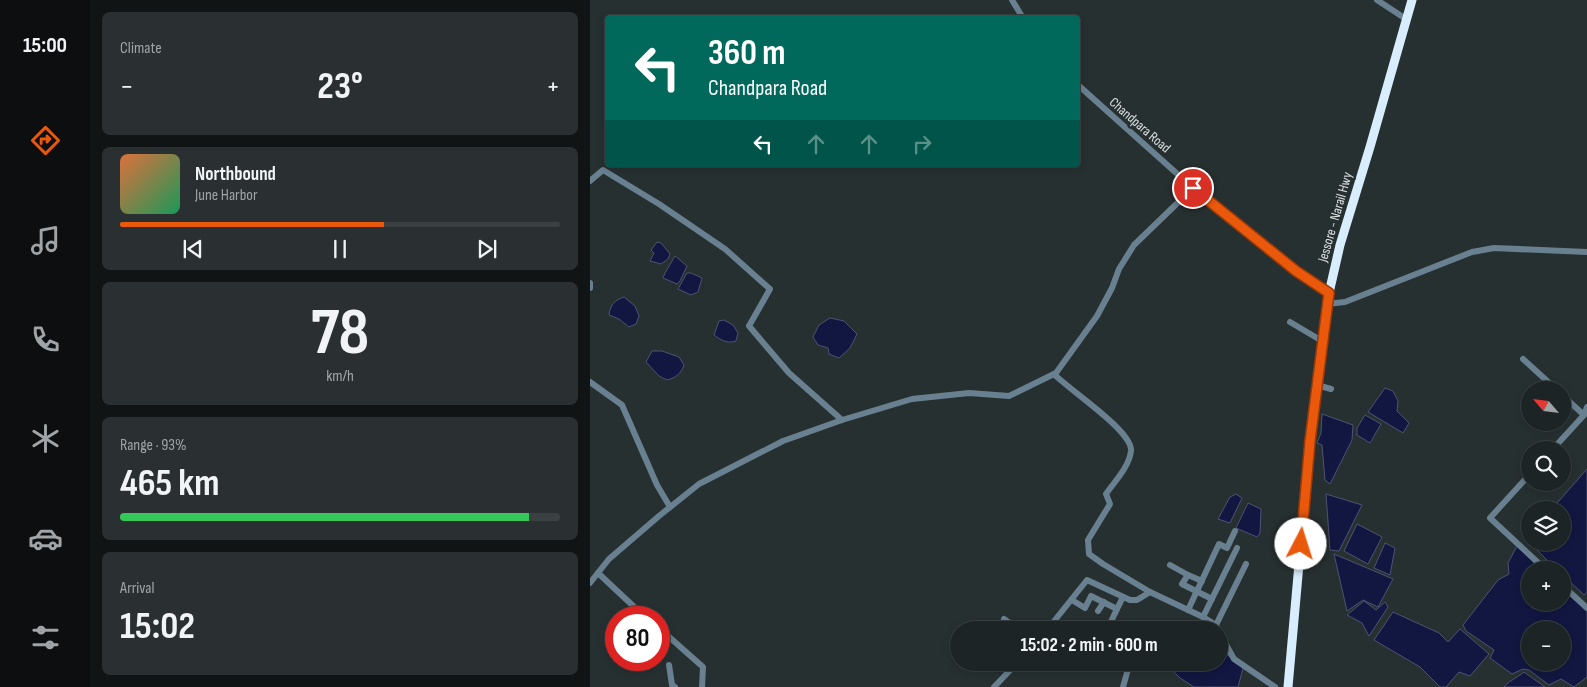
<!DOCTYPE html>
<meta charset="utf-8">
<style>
:root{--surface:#1d2425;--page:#2a3032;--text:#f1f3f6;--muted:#a0a4a7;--line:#3b4142;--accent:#ea580c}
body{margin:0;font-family:"Sofia Sans Condensed",sans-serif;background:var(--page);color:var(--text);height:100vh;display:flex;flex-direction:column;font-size:19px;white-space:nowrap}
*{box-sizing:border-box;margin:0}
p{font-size:16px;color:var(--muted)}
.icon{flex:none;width:28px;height:28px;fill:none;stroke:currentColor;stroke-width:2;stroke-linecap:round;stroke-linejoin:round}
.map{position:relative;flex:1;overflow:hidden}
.sheet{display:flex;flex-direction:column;gap:12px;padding:12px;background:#101414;width:500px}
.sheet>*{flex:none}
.banner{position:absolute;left:15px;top:15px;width:475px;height:152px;border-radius:5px;box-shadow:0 2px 8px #0003,0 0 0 1px var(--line);background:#00695c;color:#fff;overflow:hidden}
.needle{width:32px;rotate:298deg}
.fabs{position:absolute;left:931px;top:381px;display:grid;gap:10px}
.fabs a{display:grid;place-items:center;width:50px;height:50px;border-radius:50%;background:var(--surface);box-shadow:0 2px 8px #0003,0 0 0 1px var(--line);font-size:25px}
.speed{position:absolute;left:15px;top:606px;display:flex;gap:10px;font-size:25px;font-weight:700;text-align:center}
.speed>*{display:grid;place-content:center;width:65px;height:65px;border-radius:50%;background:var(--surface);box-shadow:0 2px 8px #0003,0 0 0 1px var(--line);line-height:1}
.speed .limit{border:8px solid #d22;background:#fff;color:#111}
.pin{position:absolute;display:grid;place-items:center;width:42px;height:42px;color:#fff;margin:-21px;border:2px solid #fff;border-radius:50%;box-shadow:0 1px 5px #0007}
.me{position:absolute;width:55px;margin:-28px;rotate:5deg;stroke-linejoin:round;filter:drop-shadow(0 0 4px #0008)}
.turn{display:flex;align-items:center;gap:18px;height:105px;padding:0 20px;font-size:22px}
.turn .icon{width:65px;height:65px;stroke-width:2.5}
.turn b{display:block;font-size:35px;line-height:42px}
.lanes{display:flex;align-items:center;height:48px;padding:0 20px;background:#0003;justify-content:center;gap:25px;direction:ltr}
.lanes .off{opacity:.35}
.big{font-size:38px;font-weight:700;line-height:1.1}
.sheet .card{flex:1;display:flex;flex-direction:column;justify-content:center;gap:8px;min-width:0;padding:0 18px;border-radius:8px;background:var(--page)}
.sheet .dial{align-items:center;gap:0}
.dial b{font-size:65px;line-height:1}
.song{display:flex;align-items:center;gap:15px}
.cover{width:60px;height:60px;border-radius:8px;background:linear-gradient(135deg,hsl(20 70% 55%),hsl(150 70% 35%))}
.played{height:5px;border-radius:2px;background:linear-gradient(90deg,var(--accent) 60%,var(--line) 60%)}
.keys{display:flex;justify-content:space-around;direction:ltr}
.heat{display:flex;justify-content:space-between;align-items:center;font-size:28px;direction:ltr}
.charge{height:8px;border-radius:4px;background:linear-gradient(90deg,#34c759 93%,var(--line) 0)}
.trip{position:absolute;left:360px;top:621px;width:278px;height:50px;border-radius:25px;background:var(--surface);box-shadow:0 2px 8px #0003,0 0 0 1px var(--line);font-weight:700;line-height:50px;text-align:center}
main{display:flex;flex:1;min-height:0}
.menu{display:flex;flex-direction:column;width:90px;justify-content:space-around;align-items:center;background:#0c0e0f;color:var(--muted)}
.menu .icon{width:35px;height:35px}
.menu .current{color:var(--accent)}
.menu b{font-size:22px;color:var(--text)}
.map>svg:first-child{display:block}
.water{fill:#121741;stroke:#4e5371;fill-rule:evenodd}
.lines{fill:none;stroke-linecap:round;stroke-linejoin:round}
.minor{stroke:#698090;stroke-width:6}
.highway{stroke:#d8edfd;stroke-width:9}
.route-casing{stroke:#983908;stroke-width:12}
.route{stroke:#ea580c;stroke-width:9}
.labels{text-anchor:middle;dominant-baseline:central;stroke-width:5;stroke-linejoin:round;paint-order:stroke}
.street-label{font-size:14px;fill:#dbe0e1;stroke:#273031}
</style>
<main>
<nav class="menu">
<b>15:00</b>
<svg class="icon current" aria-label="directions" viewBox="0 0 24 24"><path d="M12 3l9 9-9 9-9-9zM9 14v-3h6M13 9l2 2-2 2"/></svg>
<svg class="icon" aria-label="music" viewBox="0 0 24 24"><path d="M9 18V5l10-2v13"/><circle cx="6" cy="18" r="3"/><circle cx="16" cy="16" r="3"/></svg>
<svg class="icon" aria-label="phone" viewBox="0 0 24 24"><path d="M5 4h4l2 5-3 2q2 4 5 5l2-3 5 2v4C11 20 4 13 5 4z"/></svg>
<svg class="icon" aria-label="climate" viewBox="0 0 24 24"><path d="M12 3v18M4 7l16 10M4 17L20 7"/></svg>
<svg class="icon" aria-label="car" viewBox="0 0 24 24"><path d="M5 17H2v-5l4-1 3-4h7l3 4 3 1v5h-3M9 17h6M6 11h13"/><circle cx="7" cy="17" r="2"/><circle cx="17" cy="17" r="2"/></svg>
<svg class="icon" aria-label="filters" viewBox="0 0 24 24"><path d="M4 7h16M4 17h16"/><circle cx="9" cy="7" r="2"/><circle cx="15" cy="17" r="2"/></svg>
</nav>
<section class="sheet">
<div class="card"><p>Climate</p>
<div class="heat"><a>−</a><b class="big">23°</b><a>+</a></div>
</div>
<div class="card">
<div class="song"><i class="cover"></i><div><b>Northbound</b><p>June Harbor</p></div></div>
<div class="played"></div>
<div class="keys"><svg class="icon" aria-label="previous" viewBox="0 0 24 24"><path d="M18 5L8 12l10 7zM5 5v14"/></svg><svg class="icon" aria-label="pause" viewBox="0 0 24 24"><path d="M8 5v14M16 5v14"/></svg><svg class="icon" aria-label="next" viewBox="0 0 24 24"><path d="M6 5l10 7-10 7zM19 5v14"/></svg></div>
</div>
<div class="card dial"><b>78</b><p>km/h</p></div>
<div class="card"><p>Range · 93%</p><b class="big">465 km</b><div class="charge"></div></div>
<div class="card"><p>Arrival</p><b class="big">15:02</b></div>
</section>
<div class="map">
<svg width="997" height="687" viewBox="0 0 997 687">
<rect width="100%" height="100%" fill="#273031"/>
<!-- water -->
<g class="water">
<polygon points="67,242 71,243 80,254 78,259 71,264 60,261 64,253 61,250"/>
<polygon points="85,256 97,266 90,281 87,284 73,278 75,273"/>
<polygon points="97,273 101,273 112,278 108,292 101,295 88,289"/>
<path d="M34,297L45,306L49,316L46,324L39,327L29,319L19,315C20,305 25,300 34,297Z"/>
<polygon points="240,318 254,321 267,334 260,348 249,358 239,354 238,348 228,345 223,337 229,325"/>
<path d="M134,320L143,325L148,333L146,341C137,344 131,340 124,335L129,321Z"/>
<path d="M62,351H72L89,357L94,365C91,374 85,378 77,380L69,376L56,362Z"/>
<polygon points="795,388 803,391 808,401 807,411 819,423 813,433 778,412"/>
<polygon points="732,414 763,425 762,440 740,484 735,480 732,445 727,443 731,433"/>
<polygon points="775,415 791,424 780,443 767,435 767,428"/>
<polygon points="997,469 997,592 994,595 973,575 972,570 967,570 936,539 940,535 940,542 972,542 972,510 961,510"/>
<polygon points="646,494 652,498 640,523 628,519 640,497"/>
<polygon points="736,494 772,505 749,551 740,550"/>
<polygon points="658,503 671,509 670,533 667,537 646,528"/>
<polygon points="767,524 792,537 778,564 754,551"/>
<polygon points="795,543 805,548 800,575 784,568"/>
<path d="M927,546L959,570H940V602H972L973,583L997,606V677L984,687L971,679L959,685L939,670L933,669L922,674L900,658L904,650L876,631L873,625L908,580L919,574L918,563ZM940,630H972V662H940Z"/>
<polygon points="744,554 803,579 788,607 773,600 757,611"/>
<polygon points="774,601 786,610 795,602 798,607 779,636 772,623 757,615"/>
<polygon points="803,612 849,633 858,642 870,629 899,654 880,676 869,672 856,687 850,687 830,667 784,640"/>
<polygon points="629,648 653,668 648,687 604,687 590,678 581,669 585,663 629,662"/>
<path d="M934,672L955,687H914C920,680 927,678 934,672Z"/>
</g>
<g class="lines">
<!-- minor -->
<g class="minor">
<polyline points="422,0 433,18"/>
<polyline points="787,0 816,19"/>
<polyline points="488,85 603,188 706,271 739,293"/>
<polyline points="0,181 13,170 69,204 135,249 180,289 159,326 199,373 252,420"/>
<polyline points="0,283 0,288"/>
<polyline points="737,304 755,302 882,252 904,248 997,252"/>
<polyline points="700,322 732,341"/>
<polyline points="933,359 967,390"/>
<path d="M464,374C479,390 543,431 541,451C539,467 525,481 516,494L520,504L498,540L499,554L513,564L560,592"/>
<polyline points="0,382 32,405 67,485 80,507"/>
<polyline points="727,385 741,389"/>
<polyline points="972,395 994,415"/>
<polyline points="962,450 994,415 997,407"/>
<polyline points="940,474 900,518 956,570"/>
<polyline points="580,565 598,575 592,584 622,599"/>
<polyline points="8,573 56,618"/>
<polyline points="598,575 612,581"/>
<polyline points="0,583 19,559 69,516 109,484 193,441 252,420 322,399 379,393 419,396 466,373 507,316 522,288 529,269 544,245 603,188"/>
<polyline points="972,585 997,608"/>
<polyline points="482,600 495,608 501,596 527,609 533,597"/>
<polyline points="598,610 629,544 637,548 645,531"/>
<polyline points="508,611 514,602"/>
<polyline points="613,617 647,548"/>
<polyline points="414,619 429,630"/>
<polyline points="626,625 656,564"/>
<polyline points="69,628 113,667 112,687"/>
<polyline points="457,630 497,580 540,600 547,600 560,592 613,617 626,625 628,630"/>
<polyline points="521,630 518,628 527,609"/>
<polyline points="629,632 644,659 685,687"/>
<polyline points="79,665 82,685 85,687"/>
<polyline points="404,687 428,662"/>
<polyline points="533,687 540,662"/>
</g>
<!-- highway -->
<polyline class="highway" points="698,687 720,441 739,293 750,245 780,147 822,0"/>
</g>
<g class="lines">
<defs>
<polyline id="route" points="603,188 706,271 739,293 720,441 711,544"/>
</defs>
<!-- route casing -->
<use href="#route" class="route-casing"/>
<!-- route -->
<use href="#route" class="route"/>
</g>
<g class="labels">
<!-- street labels -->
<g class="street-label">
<text transform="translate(550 125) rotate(41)">Chandpara Road</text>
<text transform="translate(745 217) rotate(-74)">Jessore - Narail Hwy</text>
</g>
</g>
</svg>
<div class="fabs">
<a><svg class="needle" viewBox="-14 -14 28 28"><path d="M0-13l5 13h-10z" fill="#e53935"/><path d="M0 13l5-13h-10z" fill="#a0a4a7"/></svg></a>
<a><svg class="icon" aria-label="search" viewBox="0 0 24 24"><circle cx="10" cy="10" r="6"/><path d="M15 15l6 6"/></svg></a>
<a><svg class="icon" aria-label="layers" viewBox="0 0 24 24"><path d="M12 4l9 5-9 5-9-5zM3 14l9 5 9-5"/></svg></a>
<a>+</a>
<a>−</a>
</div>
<div class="speed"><div class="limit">80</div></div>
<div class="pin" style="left:603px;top:188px;background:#d93025"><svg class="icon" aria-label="arrive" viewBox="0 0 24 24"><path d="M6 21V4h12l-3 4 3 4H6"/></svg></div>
<svg class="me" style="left:711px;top:544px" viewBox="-20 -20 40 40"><circle r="19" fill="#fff"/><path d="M0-13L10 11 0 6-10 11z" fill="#ea580c"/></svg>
<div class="trip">15:02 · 2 min · 600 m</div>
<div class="banner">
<div class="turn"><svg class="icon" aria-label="left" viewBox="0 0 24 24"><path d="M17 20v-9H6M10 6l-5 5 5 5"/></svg><div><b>360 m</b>Chandpara Road</div></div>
<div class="lanes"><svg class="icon" aria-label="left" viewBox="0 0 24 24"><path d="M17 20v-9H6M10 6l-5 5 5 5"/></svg><svg class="icon off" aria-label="ahead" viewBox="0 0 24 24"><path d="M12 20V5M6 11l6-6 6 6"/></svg><svg class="icon off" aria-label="ahead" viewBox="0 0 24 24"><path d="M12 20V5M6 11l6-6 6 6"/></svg><svg class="icon off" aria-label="right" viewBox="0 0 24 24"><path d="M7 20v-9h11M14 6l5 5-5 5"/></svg></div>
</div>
</div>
</main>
